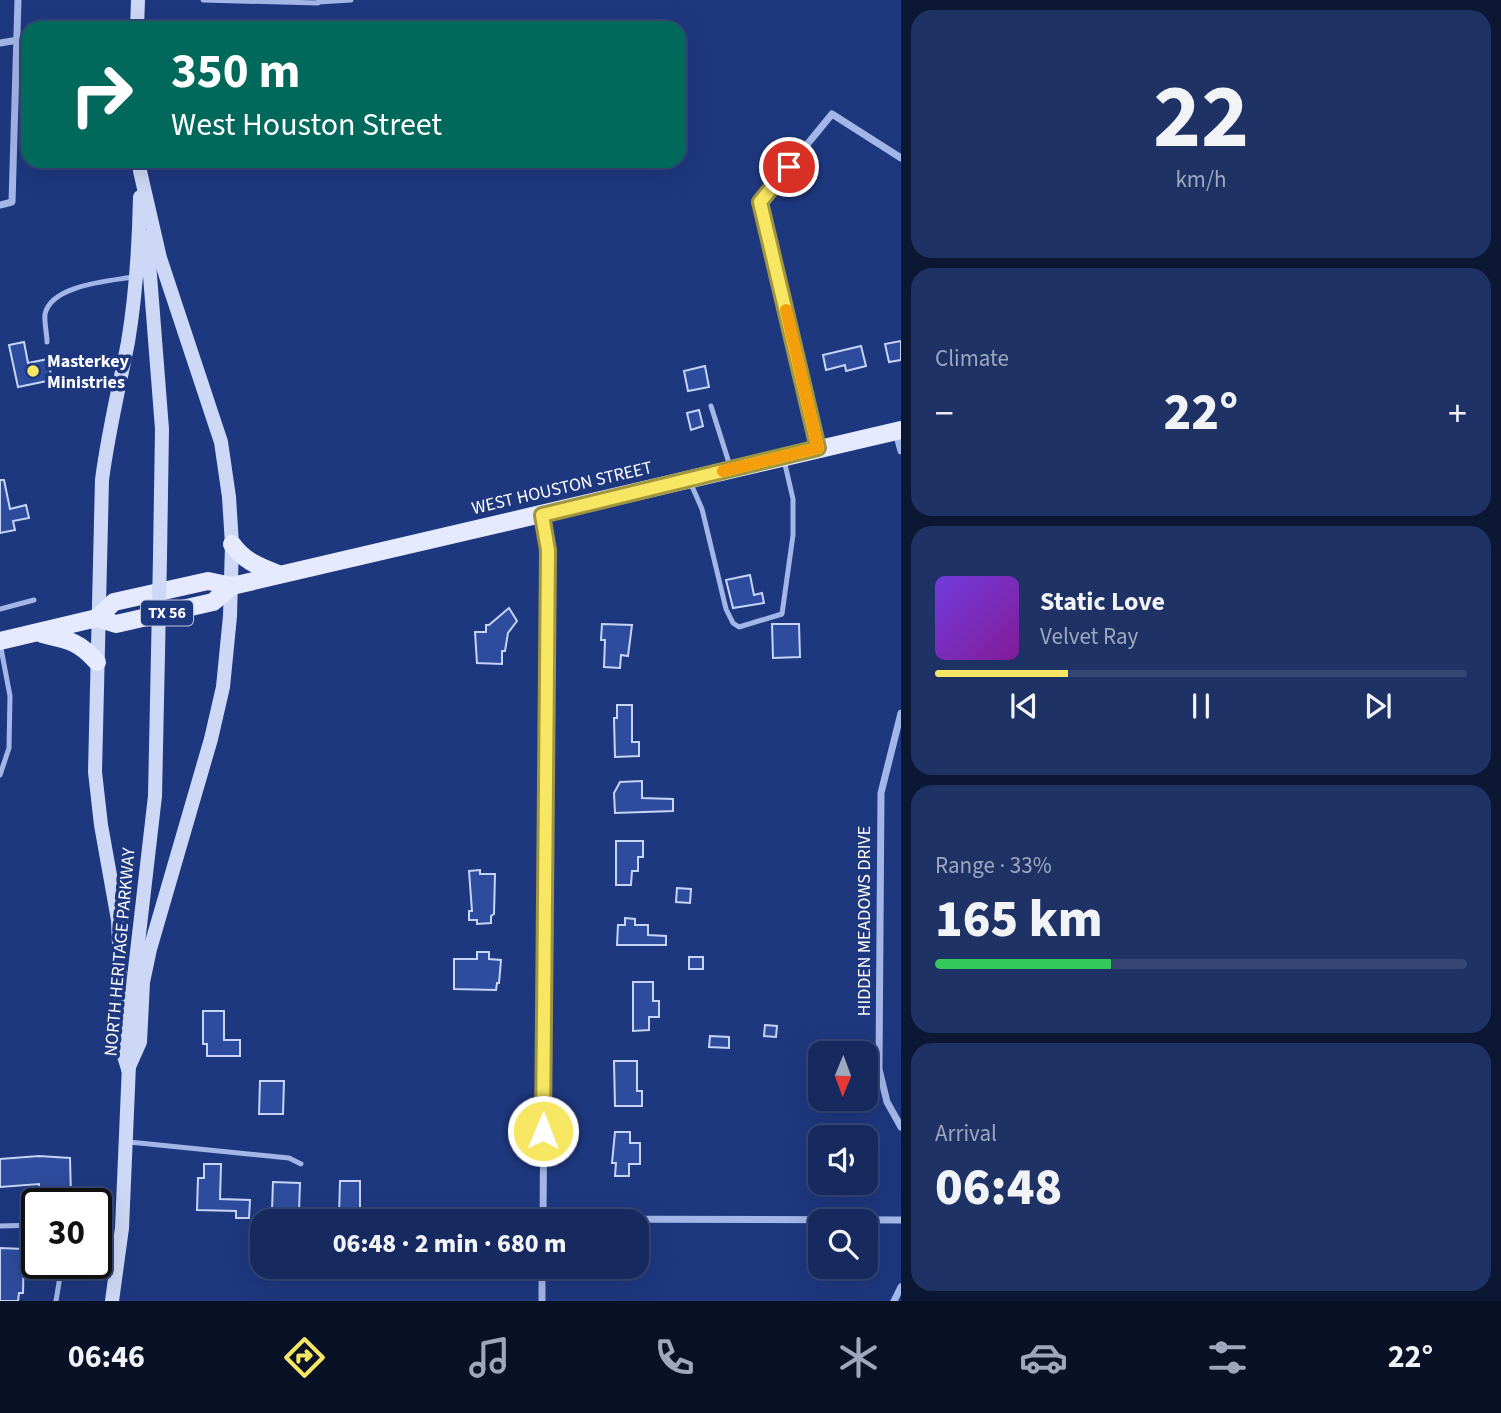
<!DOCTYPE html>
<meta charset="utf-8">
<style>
:root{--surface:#162a5f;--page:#1f3265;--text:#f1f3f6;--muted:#9ea7bd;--line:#354674;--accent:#f7e662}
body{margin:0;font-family:"Source Sans 3",sans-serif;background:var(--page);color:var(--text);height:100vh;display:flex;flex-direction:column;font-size:26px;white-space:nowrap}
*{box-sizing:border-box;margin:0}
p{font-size:23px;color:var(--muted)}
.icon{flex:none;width:38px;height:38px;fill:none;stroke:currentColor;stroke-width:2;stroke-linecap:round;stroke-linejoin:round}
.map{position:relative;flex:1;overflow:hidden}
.panel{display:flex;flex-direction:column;gap:10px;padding:10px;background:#0c1734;width:600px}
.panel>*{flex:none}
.guide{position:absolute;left:21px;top:21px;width:665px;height:147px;border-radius:21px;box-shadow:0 7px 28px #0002,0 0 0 2px var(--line);background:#00695c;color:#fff;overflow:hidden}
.needle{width:46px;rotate:181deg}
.tools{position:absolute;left:808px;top:1041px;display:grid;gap:14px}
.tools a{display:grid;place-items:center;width:70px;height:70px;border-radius:14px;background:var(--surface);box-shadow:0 7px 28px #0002,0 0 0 2px var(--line);font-size:35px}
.speed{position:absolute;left:21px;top:1188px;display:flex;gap:14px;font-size:35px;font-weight:700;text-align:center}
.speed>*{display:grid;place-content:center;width:91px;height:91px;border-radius:50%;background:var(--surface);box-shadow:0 7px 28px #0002,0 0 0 2px var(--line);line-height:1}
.speed .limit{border:4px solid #111;border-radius:10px;background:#fff;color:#111}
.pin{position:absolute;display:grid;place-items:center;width:60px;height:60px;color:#fff;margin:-30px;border:4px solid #fff;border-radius:50%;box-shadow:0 2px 7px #0007}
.me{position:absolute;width:77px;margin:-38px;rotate:1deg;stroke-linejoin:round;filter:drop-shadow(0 0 5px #0008)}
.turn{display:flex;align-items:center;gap:24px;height:147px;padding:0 35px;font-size:32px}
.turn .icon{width:91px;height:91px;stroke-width:2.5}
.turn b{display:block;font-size:49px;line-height:60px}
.big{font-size:52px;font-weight:800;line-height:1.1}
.panel .widget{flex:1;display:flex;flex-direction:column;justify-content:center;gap:10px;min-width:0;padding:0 24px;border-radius:21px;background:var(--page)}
.panel .dial{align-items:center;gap:0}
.dial b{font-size:91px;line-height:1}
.song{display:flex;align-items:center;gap:21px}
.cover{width:84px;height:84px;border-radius:10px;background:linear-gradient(135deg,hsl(260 70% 55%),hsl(290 70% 35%))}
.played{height:7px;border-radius:4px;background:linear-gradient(90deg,var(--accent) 25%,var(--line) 25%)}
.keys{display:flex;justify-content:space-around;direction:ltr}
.heat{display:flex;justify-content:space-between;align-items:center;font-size:38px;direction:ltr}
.charge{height:10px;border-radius:5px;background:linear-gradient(90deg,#34c759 33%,var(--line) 0)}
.trip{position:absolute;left:250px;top:1209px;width:399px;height:70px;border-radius:21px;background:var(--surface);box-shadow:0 7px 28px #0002,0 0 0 2px var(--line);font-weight:800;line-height:70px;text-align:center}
.menu{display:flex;height:112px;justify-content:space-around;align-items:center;background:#091126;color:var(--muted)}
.menu .icon{width:49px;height:49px}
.menu .on{color:var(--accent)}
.menu b{font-size:32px;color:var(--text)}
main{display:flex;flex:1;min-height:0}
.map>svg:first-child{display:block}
.building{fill:#2e4c9d;stroke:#c6d4f6;stroke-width:2}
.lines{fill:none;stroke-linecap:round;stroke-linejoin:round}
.service{stroke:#a2b6e8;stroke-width:5}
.minor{stroke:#a2b6e8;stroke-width:7}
.secondary{stroke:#cdd8f6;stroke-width:14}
.primary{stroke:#e5eafe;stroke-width:18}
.secondary-bridge{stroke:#cdd8f6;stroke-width:14}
.route-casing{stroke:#a19640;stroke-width:18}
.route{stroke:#f7e662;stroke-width:12}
.slow{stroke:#f59e0b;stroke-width:12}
.poi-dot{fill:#f7e662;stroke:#1e387f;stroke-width:2.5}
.labels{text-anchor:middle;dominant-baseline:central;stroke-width:7;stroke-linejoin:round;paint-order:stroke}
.shield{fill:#1e387f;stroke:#bcc3d9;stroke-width:2}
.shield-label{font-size:16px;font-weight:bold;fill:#fff}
.poi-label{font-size:18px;font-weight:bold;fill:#fff;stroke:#1e387f;text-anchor:start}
.street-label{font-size:18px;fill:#fff;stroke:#1e387f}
</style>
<main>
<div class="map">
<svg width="901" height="1301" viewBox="0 0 901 1301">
<rect width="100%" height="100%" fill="#1e387f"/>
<!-- building -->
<g class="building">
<polygon points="901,341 901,360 889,362 885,344"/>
<polygon points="24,342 28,363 48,359 52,380 18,387 9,345"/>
<polygon points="861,346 866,366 846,371 845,365 826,370 823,355"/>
<polygon points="705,366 709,387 688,391 684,371"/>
<polygon points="699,410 703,426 691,430 687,413"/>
<polygon points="0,480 4,480 10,509 26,505 29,518 13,521 15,530 0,533"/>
<polygon points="750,575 754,595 762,593 764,603 733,608 726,580"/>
<polygon points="509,608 517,621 508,633 505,651 502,651 502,664 477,663 475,632 486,632 486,625 489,625"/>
<polygon points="602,624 632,625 628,656 621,655 620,668 604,667 605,640 601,640"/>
<polygon points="772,624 799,624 800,657 773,658"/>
<polygon points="617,705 632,705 632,742 639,742 639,756 615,757 614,718 617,718"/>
<polygon points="642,781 642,798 673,799 673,811 615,813 614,793 620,782"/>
<polygon points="616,841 643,841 643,857 638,857 638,871 632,871 631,885 616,885"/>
<polygon points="480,870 480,874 495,874 494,914 491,916 491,923 477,924 477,920 469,920 469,911 472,911 469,871"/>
<polygon points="677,888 691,889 690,903 676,902"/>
<polygon points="625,918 635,919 635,925 648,925 648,935 666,936 666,945 617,945 618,925 625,925"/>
<polygon points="477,952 489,952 489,959 501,960 499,983 497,983 496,990 454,989 454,959 477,959"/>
<rect x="689" y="957" width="14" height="12"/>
<polygon points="633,982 653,982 653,1001 659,1001 659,1017 649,1017 649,1030 633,1031"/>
<polygon points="203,1011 224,1011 224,1040 240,1040 240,1056 207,1056 207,1044 203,1044"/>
<polygon points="765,1025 777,1026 776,1037 764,1036"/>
<polygon points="710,1036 729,1037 729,1048 709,1047"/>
<polygon points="614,1061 637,1061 637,1091 642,1091 642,1106 615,1106"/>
<polygon points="260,1081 284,1081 283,1114 259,1114"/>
<polygon points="615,1132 630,1132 630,1143 640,1143 640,1164 629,1164 629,1176 615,1176 616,1163 612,1163"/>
<polygon points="39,1156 70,1158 71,1196 39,1200 39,1184 0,1187 0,1159"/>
<polygon points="204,1164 221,1164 220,1199 250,1200 249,1218 236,1218 236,1211 197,1210 198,1178 204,1178"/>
<polygon points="340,1181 360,1181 360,1215 339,1215"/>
<polygon points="273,1182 300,1183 299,1211 272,1210"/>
<rect x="476" y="1208" width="17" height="14"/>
<polygon points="0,1248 24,1249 23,1293 19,1293 18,1301 0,1301"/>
</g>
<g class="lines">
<!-- service -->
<g class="service">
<polyline points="203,0 318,3 319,0"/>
<polyline points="318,2 351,0"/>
<polyline points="137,27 155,28"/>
<path d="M47,342C47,334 44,322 45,314C51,285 109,281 133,277"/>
<polyline points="711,406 730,466"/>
<polyline points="691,484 702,509 726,609 733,623 739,627 782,614 793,535 793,499 784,460"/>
<polyline points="0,609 34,600"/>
<polyline points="0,643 10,696 9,748 0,775"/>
<polyline points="129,1142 289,1158 301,1164"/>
<polyline points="0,1226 37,1225"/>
<polyline points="56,1301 62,1264"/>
</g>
<!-- minor -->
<g class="minor">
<polyline points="0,43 18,40"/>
<polyline points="0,205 12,202 18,0"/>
<polyline points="896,432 901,451"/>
<polyline points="818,447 760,202 832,114 901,158"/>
<polyline points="901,713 881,793 879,1069 887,1102 901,1127"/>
<polyline points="543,1219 901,1220"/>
<polyline points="543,1222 548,550 543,516"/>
<polyline points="542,1301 542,1267"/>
<polyline points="894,1301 901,1287"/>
</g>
<!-- secondary -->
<g class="secondary">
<polyline points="137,28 138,0"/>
<polyline points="147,237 162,429 160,557"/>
<polyline points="128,1069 140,1042 143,982 150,949 211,739 223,687 230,616 232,544 229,497 221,442 160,258 140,171"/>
<path d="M128,1069L119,1040L121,995L118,920L101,825L95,772L102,480C108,433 119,388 128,342C136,294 139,246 140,197"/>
<polyline points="112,1301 122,1228 132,995 155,796 158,653"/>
</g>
<!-- primary -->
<g class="primary">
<path d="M232,544C244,561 258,566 278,574"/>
<polyline points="97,618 116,624 213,602 232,586"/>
<path d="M42,634C68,640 79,641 97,662"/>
<polyline points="0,641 97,618 114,602 208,581 232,586 901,430"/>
</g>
<!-- secondary-bridge -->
<polyline class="secondary-bridge" points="158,653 160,557"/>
</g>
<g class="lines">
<defs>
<polyline id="route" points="543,1131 548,550 542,515 818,448 760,202 789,167"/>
</defs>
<!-- route casing -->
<use href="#route" class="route-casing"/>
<!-- route -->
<use href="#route" class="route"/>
<!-- slow -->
<polyline class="slow" points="723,471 818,448 786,310"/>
</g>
<!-- markers -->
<circle class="poi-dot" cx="33" cy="371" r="7"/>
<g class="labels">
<!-- shield labels -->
<rect class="shield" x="141" y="600.5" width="52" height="25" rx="5"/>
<g class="shield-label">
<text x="167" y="613">TX 56</text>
</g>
<!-- poi labels -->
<g class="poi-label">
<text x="47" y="361">Masterkey<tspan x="47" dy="21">Ministries</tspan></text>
</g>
<!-- street labels -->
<g class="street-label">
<text transform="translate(562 488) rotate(-13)">WEST HOUSTON STREET</text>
<text transform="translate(864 921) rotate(-90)">HIDDEN MEADOWS DRIVE</text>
<text transform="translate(120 952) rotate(-85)">NORTH HERITAGE PARKWAY</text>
</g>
</g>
</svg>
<div class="tools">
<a><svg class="needle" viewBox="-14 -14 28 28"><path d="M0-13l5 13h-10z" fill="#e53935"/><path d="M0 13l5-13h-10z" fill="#9ea7bd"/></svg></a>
<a><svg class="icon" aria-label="sound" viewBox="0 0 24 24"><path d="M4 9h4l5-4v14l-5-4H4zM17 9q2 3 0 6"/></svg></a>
<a><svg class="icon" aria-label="search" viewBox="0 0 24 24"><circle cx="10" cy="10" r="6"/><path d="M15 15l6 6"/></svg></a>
</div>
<div class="speed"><div class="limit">30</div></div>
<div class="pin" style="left:789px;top:167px;background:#d93025"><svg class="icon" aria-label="arrive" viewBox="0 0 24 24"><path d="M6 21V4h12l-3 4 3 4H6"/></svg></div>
<svg class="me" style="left:543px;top:1131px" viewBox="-20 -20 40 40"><circle r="17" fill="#f7e662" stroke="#fff" stroke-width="3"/><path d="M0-11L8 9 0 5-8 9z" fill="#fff"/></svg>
<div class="trip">06:48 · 2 min · 680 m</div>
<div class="guide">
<div class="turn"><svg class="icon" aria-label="right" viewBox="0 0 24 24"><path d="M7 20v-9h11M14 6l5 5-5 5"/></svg><div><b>350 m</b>West Houston Street</div></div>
</div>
</div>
<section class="panel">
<div class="widget dial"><b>22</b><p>km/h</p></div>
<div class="widget"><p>Climate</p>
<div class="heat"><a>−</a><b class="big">22°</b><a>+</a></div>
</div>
<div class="widget">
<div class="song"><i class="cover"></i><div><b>Static Love</b><p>Velvet Ray</p></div></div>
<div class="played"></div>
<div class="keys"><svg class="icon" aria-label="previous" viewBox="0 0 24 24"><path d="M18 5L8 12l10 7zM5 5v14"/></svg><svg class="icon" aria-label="pause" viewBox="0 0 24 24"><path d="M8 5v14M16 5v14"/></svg><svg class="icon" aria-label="next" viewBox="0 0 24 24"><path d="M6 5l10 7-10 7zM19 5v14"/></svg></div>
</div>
<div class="widget"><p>Range · 33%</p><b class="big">165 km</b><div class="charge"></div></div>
<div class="widget"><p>Arrival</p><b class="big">06:48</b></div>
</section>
</main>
<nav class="menu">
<b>06:46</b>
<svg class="icon on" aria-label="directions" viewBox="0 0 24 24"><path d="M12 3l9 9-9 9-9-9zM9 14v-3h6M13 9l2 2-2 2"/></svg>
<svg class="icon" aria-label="music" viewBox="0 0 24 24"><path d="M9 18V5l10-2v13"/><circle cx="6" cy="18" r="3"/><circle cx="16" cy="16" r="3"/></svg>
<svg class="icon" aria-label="phone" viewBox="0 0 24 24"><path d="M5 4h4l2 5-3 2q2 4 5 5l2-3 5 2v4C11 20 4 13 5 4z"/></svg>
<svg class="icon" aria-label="climate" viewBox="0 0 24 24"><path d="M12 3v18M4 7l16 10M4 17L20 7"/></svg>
<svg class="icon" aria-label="car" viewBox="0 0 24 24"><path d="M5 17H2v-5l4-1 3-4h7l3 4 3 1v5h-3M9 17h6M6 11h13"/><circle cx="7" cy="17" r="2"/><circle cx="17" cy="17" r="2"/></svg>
<svg class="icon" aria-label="filters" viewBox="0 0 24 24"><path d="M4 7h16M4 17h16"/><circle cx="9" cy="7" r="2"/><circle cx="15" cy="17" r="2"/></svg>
<b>22°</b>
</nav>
